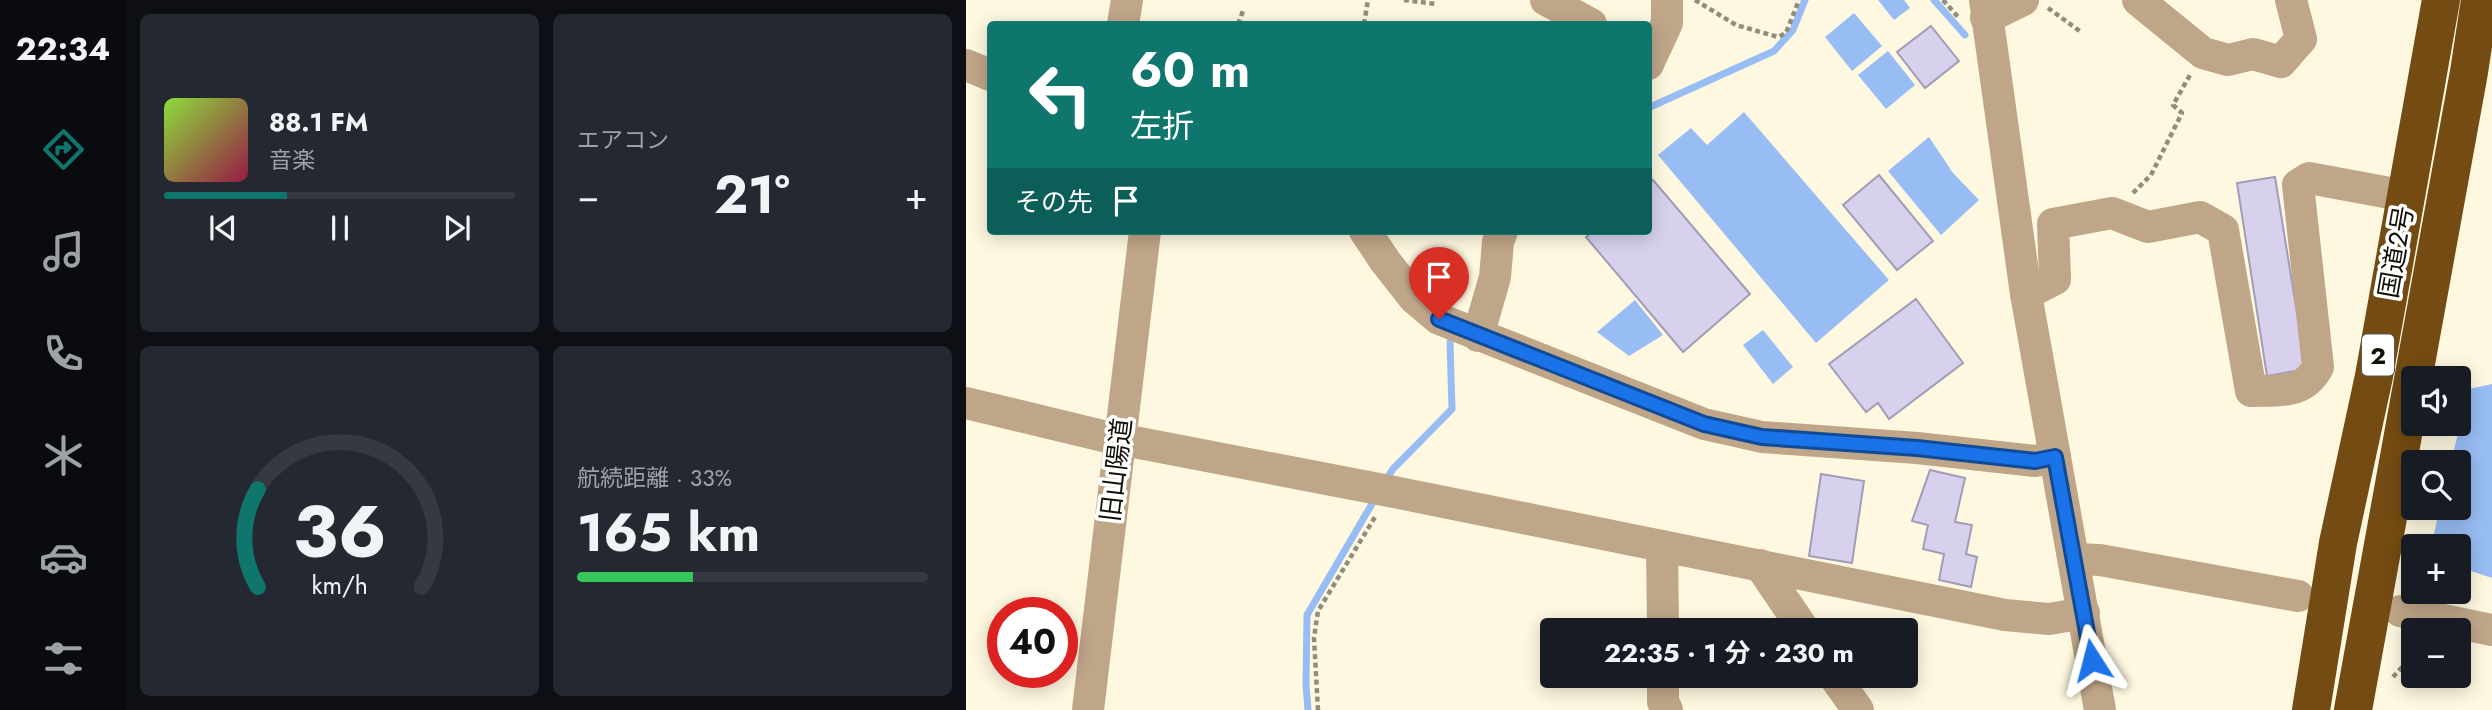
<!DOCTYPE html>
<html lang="ja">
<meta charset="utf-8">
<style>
:root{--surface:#171b24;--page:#242831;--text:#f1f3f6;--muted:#9ea1a6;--line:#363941;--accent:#0f766e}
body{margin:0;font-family:Jost,"Noto Sans JP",sans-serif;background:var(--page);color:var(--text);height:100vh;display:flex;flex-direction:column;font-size:26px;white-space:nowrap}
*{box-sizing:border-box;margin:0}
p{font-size:23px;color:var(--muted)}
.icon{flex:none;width:38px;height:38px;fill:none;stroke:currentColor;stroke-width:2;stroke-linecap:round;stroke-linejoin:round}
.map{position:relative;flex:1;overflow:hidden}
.details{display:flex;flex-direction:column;gap:14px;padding:14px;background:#0d0f14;width:840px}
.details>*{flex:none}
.guide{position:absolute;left:21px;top:21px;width:665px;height:214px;border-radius:7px;box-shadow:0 4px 18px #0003;background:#0f766e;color:#fff;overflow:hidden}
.fabs{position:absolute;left:1435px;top:366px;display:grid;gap:14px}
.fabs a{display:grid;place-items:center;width:70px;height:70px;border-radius:7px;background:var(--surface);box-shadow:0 4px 18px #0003;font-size:35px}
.speed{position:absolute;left:21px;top:597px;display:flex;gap:14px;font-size:35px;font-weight:700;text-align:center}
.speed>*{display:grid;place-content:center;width:91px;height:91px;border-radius:50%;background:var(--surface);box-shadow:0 4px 18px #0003;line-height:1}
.speed .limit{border:10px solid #d22;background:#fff;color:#111}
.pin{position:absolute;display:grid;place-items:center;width:60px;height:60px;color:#fff;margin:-72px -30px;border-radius:50% 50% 50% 0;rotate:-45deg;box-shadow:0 0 7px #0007}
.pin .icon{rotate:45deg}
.me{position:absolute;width:77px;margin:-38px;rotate:351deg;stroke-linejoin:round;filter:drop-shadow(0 0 5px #0008)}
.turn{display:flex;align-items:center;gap:24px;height:147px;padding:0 28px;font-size:32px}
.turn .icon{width:91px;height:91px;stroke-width:2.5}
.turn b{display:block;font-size:49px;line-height:60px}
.then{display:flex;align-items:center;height:66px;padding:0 28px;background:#0003;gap:14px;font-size:26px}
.big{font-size:52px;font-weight:700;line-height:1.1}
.details .tile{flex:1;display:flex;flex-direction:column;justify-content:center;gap:10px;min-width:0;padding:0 24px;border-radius:10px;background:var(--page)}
.details .dial{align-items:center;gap:0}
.dial svg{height:182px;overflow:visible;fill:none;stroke:var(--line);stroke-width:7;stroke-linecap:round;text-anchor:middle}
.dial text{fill:var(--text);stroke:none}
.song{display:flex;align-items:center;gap:21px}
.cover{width:84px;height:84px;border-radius:10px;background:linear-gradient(135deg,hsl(90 70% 55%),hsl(340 70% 35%))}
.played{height:7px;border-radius:4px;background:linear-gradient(90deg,var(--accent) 35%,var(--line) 35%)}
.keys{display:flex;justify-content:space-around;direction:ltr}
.heat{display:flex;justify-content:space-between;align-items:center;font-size:38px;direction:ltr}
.charge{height:10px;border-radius:5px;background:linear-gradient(90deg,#34c759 33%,var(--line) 0)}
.details .tiles{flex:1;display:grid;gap:14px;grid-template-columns:repeat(2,1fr)}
.trip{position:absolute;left:574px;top:618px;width:378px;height:70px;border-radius:7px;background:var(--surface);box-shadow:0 4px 18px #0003;font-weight:700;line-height:70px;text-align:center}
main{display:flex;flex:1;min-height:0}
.tab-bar{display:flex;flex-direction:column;width:126px;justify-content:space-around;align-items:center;background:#090b0e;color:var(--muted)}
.tab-bar .icon{width:49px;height:49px}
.tab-bar .selected{color:var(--accent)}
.tab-bar b{font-size:32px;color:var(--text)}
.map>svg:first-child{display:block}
.water{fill:#98bdf4}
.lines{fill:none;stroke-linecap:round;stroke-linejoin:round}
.stream{stroke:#98bdf4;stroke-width:7}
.building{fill:#d7d1ed;stroke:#a29cb7;stroke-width:2}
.path{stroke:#918c7b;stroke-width:4.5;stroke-dasharray:5 3.5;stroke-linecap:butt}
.minor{stroke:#c0a689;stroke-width:32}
.highway{stroke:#744b12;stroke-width:38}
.route-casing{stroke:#114b97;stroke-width:18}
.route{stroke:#1a73e8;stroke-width:12}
.labels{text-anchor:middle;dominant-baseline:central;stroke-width:7;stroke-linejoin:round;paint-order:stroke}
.shield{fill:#fff;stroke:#595751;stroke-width:2}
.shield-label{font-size:24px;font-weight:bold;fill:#120f06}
.street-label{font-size:26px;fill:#120f06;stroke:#fff}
</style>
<main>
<nav class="tab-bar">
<b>22:34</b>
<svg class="icon selected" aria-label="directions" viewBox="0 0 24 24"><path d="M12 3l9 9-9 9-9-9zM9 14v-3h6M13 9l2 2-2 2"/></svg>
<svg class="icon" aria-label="music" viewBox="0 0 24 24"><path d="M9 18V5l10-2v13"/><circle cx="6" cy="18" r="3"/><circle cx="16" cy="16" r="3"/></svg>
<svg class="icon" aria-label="phone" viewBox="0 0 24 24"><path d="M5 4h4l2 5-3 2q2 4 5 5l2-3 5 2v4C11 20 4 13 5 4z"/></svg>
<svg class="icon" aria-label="climate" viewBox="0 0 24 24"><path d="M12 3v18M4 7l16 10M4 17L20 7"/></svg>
<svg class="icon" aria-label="car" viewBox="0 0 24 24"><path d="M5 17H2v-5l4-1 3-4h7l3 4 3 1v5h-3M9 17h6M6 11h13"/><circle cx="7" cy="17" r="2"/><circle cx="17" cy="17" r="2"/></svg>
<svg class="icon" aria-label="filters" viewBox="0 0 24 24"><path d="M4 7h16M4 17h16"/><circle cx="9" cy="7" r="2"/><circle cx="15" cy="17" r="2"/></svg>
</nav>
<section class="details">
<div class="tiles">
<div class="tile">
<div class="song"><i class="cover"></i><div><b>88.1 FM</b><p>音楽</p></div></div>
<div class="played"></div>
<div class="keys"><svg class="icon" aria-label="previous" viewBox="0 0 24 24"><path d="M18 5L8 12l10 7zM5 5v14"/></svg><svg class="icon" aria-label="pause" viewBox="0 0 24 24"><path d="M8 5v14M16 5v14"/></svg><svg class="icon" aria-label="next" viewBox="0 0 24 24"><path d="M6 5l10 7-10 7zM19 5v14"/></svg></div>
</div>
<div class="tile"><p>エアコン</p>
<div class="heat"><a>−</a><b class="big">21°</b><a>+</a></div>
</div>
<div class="tile dial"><svg viewBox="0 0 100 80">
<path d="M14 69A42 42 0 1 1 86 69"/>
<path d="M14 69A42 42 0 0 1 14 26" stroke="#0f766e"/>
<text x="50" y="56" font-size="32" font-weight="700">36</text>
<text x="50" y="72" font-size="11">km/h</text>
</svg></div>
<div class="tile"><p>航続距離 · 33%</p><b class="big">165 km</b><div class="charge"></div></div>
</div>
</section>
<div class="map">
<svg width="1526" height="710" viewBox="0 0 1526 710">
<rect width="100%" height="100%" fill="#fff8e0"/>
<!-- water -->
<g class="water">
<polygon points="912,0 938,0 944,8 928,20"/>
<polygon points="888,13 916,46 886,71 859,37"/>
<polygon points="922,51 949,85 920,109 892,75"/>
<polygon points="778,112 923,280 850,343 692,155 725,128 741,145"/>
<polygon points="963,137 987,173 1013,200 975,235 922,171"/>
<polygon points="669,300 697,335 663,356 631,332"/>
<polygon points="797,330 827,367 807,384 777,345"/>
<polygon points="1526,384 1526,578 1493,567 1493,546 1465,546 1474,508 1493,508 1493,462 1485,462 1503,389"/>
</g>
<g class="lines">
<!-- stream -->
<g class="stream">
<polyline points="968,0 999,35"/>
<polyline points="682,108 808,51 827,30 839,0"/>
<polyline points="419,481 427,469 486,409 484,342 489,332"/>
<polyline points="342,710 340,685 341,615 410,497"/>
</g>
</g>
<!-- building -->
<g class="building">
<polygon points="965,26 993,61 959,88 931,52"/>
<polygon points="913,175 967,241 931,270 877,205"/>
<polygon points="1309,177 1340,369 1301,376 1271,183"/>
<polygon points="687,180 784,294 717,352 620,237 627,231 682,231 682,184"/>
<polygon points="950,299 997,363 923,419 912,403 900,412 863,364"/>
<polygon points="964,470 999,478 989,522 1006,525 1000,554 1011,557 1005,587 973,580 978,554 957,549 962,525 946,521"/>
<polygon points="855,474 898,481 886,563 843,556"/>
</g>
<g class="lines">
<!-- path -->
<g class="path">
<polyline points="438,0 470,4"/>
<polyline points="729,0 770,25 812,37 820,33 833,0"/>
<polyline points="977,0 993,18"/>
<polyline points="1082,8 1115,32"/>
<polyline points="272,24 277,11"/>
<polyline points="398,24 402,0"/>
<polyline points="1167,193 1185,175 1216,113 1207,105 1224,75"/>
<polyline points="1427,677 1447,655"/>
<polyline points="352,710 348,638 352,611 409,517"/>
</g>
<!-- minor -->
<g class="minor">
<polyline points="580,0 625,24"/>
<polyline points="1019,0 1060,294 1134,710"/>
<polyline points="1172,0 1237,53 1262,60 1287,54 1315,62 1335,39 1325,0"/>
<polyline points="1020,18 1057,0"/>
<polyline points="157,24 161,0"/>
<polyline points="682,64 701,23 701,0"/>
<polyline points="0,65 24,75"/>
<polyline points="399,231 419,261 448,298 473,319 738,424 796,437 951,448 1069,461 1089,457"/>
<path d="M1060,294L1089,279L1087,224L1146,213L1182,227L1234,217L1257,230L1285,391C1313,390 1337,395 1352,367L1332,185L1343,178L1440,196"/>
<polyline points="512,336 529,277 532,242 536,231"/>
<polyline points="0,403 137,436 423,491 1039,615 1083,619 1118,613"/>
<polyline points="696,546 697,630"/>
<polyline points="1109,559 1134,560 1332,596"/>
<polyline points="794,565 838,630"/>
<polyline points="1434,611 1526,630"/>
<polyline points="697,676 697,702 701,710"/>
<polyline points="868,676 892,710"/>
<polyline points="122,710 179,231"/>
</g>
<!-- highway -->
<g class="highway">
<polyline points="1345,710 1372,543 1408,376 1475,0"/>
<polyline points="1387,710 1503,72 1514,0"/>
</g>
</g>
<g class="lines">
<defs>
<polyline id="route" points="473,319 738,424 796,437 951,448 1069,461 1089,457 1126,660"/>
</defs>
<!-- route casing -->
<use href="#route" class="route-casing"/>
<!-- route -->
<use href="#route" class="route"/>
</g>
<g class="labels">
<!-- shield labels -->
<rect class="shield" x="1396" y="334.5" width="32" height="41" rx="5"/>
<g class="shield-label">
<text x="1412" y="355">2</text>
</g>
<!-- street labels -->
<g class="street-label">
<text transform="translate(1430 252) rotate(-80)">国道2号</text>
<text transform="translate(150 470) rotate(-83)">旧山陽道</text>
</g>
</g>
</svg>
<div class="fabs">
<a><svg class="icon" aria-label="sound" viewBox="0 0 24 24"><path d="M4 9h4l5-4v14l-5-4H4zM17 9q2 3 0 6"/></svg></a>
<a><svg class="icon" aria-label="search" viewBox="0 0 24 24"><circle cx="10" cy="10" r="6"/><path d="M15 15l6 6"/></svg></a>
<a>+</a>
<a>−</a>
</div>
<div class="speed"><div class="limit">40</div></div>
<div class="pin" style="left:473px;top:319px;background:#d93025"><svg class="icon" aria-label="arrive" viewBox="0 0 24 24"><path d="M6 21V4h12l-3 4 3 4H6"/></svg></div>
<svg class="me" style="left:1126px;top:660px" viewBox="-20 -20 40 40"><path d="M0-17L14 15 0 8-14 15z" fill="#1a73e8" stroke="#fff" stroke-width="4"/></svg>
<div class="trip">22:35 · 1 分 · 230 m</div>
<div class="guide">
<div class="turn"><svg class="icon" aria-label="left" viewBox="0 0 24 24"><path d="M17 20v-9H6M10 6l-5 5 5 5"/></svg><div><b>60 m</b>左折</div></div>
<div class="then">その先<svg class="icon" aria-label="arrive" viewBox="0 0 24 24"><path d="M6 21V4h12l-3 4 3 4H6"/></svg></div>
</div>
</div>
</main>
